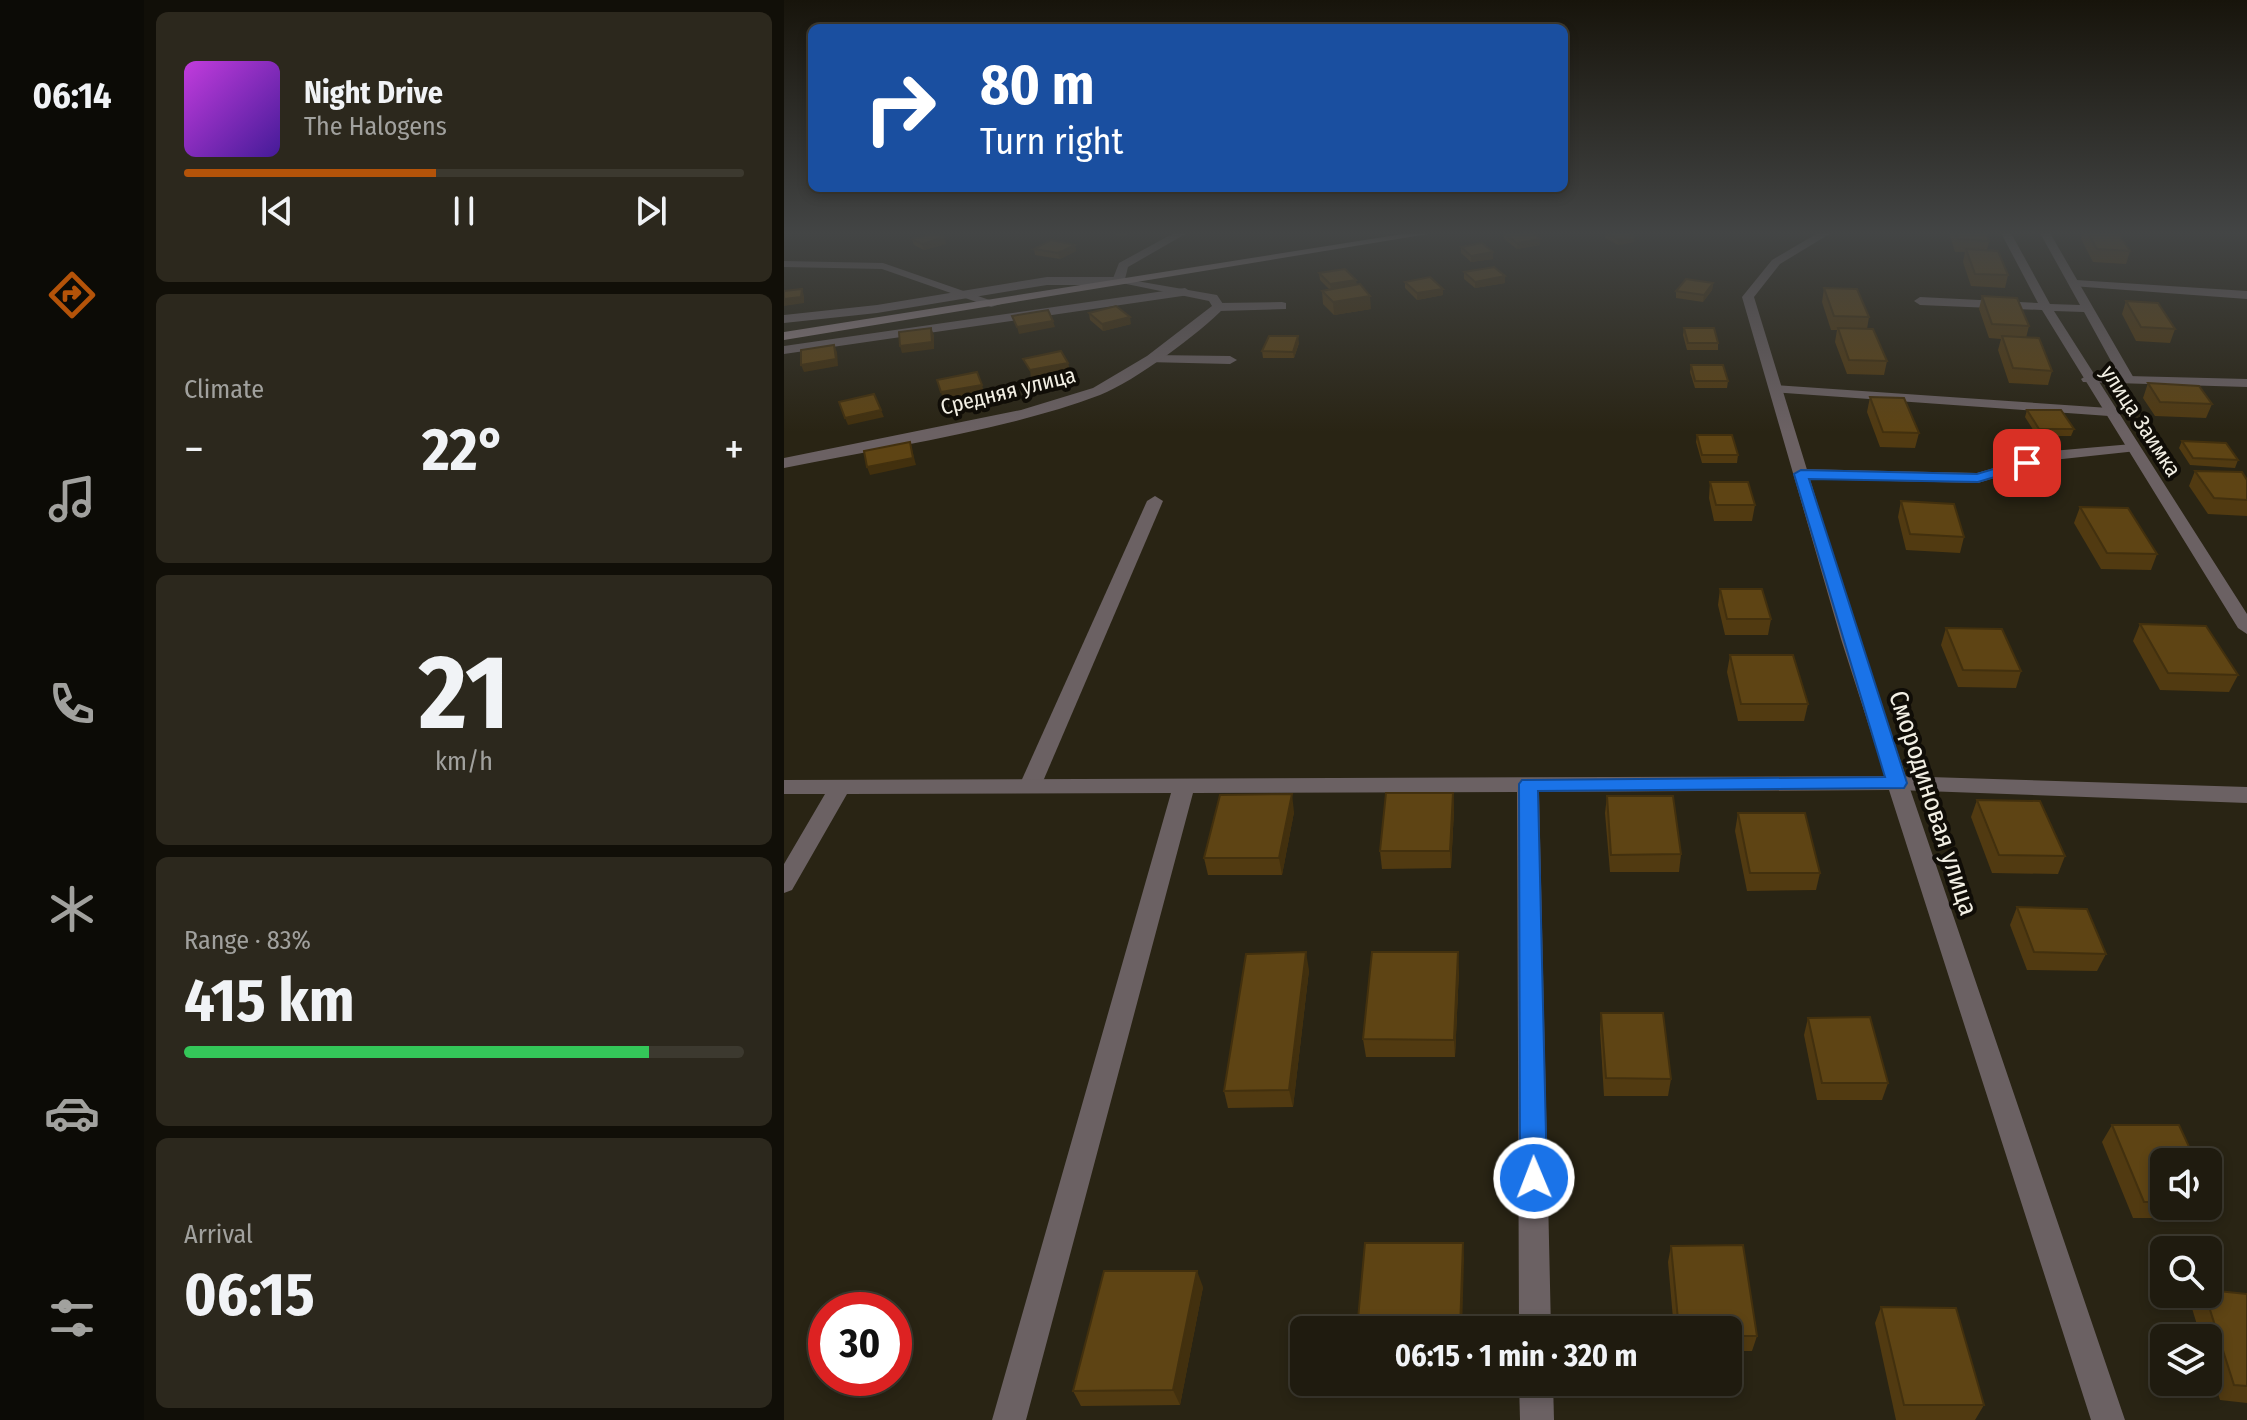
<!DOCTYPE html>
<meta charset="utf-8">
<style>
:root{--surface:#1f1b0f;--page:#2c281d;--text:#f1f3f6;--muted:#a1a19e;--line:#3c392f;--accent:#b45309}
body{margin:0;font-family:"Fira Sans Condensed",sans-serif;background:var(--page);color:var(--text);height:100vh;display:flex;flex-direction:column;font-size:30px;white-space:nowrap}
*{box-sizing:border-box;margin:0}
p{font-size:26px;color:var(--muted)}
.icon{flex:none;width:44px;height:44px;fill:none;stroke:currentColor;stroke-width:2;stroke-linecap:round;stroke-linejoin:round}
.map{position:relative;flex:1;overflow:hidden}
.drawer{display:flex;flex-direction:column;gap:12px;padding:12px;background:#110f08;width:640px}
.drawer>*{flex:none}
.guide{position:absolute;left:24px;top:24px;width:760px;height:168px;border-radius:12px;box-shadow:0 4px 12px #0003,0 0 0 2px var(--line);background:#1a4fa0;color:#fff;overflow:hidden}
.controls{position:absolute;left:1366px;top:1148px;display:grid;gap:16px}
.controls a{display:grid;place-items:center;width:72px;height:72px;border-radius:12px;background:var(--surface);box-shadow:0 4px 12px #0003,0 0 0 2px var(--line);font-size:40px}
.speed{position:absolute;left:24px;top:1292px;display:flex;gap:16px;font-size:40px;font-weight:700;text-align:center}
.speed>*{display:grid;place-content:center;width:104px;height:104px;border-radius:50%;background:var(--surface);box-shadow:0 4px 12px #0003,0 0 0 2px var(--line);line-height:1}
.speed .limit{border:12px solid #d22;background:#fff;color:#111}
.pin{position:absolute;display:grid;place-items:center;width:68px;height:68px;color:#fff;margin:-34px;border-radius:16px;box-shadow:0 4px 12px #0006}
.me{position:absolute;width:88px;margin:-44px;rotate:359deg;stroke-linejoin:round;filter:drop-shadow(0 0 6px #0008)}
.turn{display:flex;align-items:center;gap:28px;height:168px;padding:0 40px;font-size:36px}
.turn .icon{width:104px;height:104px;stroke-width:2.5}
.turn b{display:block;font-size:56px;line-height:68px}
.big{font-size:60px;font-weight:700;line-height:1.1}
.drawer .widget{flex:1;display:flex;flex-direction:column;justify-content:center;gap:12px;min-width:0;padding:0 28px;border-radius:12px;background:var(--page)}
.drawer .dial{align-items:center;gap:0}
.dial b{font-size:104px;line-height:1}
.song{display:flex;align-items:center;gap:24px}
.cover{width:96px;height:96px;border-radius:12px;background:linear-gradient(135deg,hsl(290 70% 55%),hsl(260 70% 35%))}
.played{height:8px;border-radius:4px;background:linear-gradient(90deg,var(--accent) 45%,var(--line) 45%)}
.keys{display:flex;justify-content:space-around;direction:ltr}
.heat{display:flex;justify-content:space-between;align-items:center;font-size:44px;direction:ltr}
.charge{height:12px;border-radius:6px;background:linear-gradient(90deg,#34c759 83%,var(--line) 0)}
.trip{position:absolute;left:506px;top:1316px;width:452px;height:80px;border-radius:12px;background:var(--surface);box-shadow:0 4px 12px #0003,0 0 0 2px var(--line);font-weight:700;line-height:80px;text-align:center}
main{display:flex;flex:1;min-height:0}
.tabs{display:flex;flex-direction:column;width:144px;justify-content:space-around;align-items:center;background:#0c0b06;color:var(--muted)}
.tabs .icon{width:56px;height:56px}
.tabs .on{color:var(--accent)}
.tabs b{font-size:36px;color:var(--text)}
.map>svg:first-child{display:block}
.lines{fill:none;stroke-linecap:round;stroke-linejoin:round}
.lane{fill:#6b6163;fill-rule:evenodd}
.street{fill:#6b6163;fill-rule:evenodd}
.secondary{fill:#938387;fill-rule:evenodd}
.wall{fill:#513a11}
.shaded-wall{fill:#42300e}
.building{fill:#5e4414;stroke:#42300e;stroke-width:2}
.route{fill:#1a73e8;stroke:#114b97;stroke-width:2}
.labels{text-anchor:middle;dominant-baseline:central;stroke-width:8;stroke-linejoin:round;paint-order:stroke}
.far-street-label{font-size:22px;fill:#f2efe4;stroke:#100d07}
.street-label{font-size:26px;fill:#f2efe4;stroke:#100d07}
</style>
<main>
<nav class="tabs">
<b>06:14</b>
<svg class="icon on" aria-label="directions" viewBox="0 0 24 24"><path d="M12 3l9 9-9 9-9-9zM9 14v-3h6M13 9l2 2-2 2"/></svg>
<svg class="icon" aria-label="music" viewBox="0 0 24 24"><path d="M9 18V5l10-2v13"/><circle cx="6" cy="18" r="3"/><circle cx="16" cy="16" r="3"/></svg>
<svg class="icon" aria-label="phone" viewBox="0 0 24 24"><path d="M5 4h4l2 5-3 2q2 4 5 5l2-3 5 2v4C11 20 4 13 5 4z"/></svg>
<svg class="icon" aria-label="climate" viewBox="0 0 24 24"><path d="M12 3v18M4 7l16 10M4 17L20 7"/></svg>
<svg class="icon" aria-label="car" viewBox="0 0 24 24"><path d="M5 17H2v-5l4-1 3-4h7l3 4 3 1v5h-3M9 17h6M6 11h13"/><circle cx="7" cy="17" r="2"/><circle cx="17" cy="17" r="2"/></svg>
<svg class="icon" aria-label="filters" viewBox="0 0 24 24"><path d="M4 7h16M4 17h16"/><circle cx="9" cy="7" r="2"/><circle cx="15" cy="17" r="2"/></svg>
</nav>
<section class="drawer">
<div class="widget">
<div class="song"><i class="cover"></i><div><b>Night Drive</b><p>The Halogens</p></div></div>
<div class="played"></div>
<div class="keys"><svg class="icon" aria-label="previous" viewBox="0 0 24 24"><path d="M18 5L8 12l10 7zM5 5v14"/></svg><svg class="icon" aria-label="pause" viewBox="0 0 24 24"><path d="M8 5v14M16 5v14"/></svg><svg class="icon" aria-label="next" viewBox="0 0 24 24"><path d="M6 5l10 7-10 7zM19 5v14"/></svg></div>
</div>
<div class="widget"><p>Climate</p>
<div class="heat"><a>−</a><b class="big">22°</b><a>+</a></div>
</div>
<div class="widget dial"><b>21</b><p>km/h</p></div>
<div class="widget"><p>Range · 83%</p><b class="big">415 km</b><div class="charge"></div></div>
<div class="widget"><p>Arrival</p><b class="big">06:15</b></div>
</section>
<div class="map">
<svg width="1463" height="1420" viewBox="0 0 1463 1420">
<rect width="100%" height="100%" fill="#292414"/>
<g class="lines">
<!-- lane -->
<g class="lane">
<polygon points="263,277 334,277 340,281 334,285 263,285 93,313 0,323 0,315 93,305"/>
<polygon points="1292,280 1463,291 1463,299 1288,286 1288,282"/>
<polygon points="401,288 407,292 405,295 0,354 0,346"/>
<polygon points="498,302 502,303 502,309 435,311 429,307 435,303"/>
<polygon points="368,355 446,356 453,360 446,364 363,362 361,359"/>
<polygon points="1304,375 1463,379 1463,387 1299,382 1297,379"/>
<polygon points="991,385 1325,408 1332,412 1325,416 986,392 986,386"/>
<polygon points="1348,444 1355,448 1353,451 1269,460 1194,483 1017,479 1009,474 1017,469 1193,473 1268,451"/>
<polygon points="371,496 379,501 257,786 254,791 238,791 235,786 363,501"/>
<polygon points="1113,776 1463,787 1463,803 1113,790 1105,788 1102,783 1105,778"/>
</g>
<!-- street -->
<g class="street">
<path d="M390,233H403L344,267L341,279L433,295L441,307C415,334 351,381 316,395C221,431 101,447 0,468V458L237,410L309,388L363,356L428,306L425,301L328,281L335,263Z"/>
<polygon points="1034,233 1047,233 996,264 970,297 1075,639 1341,1420 1307,1420 1105,790 755,792 767,1330 735,1330 733,792 409,793 242,1420 208,1420 387,793 63,794 8,890 0,893 0,864 41,794 0,794 0,780 1101,776 1057,639 958,297 988,260"/>
<polygon points="1217,233 1227,233 1266,304 1296,305 1256,233 1266,233 1351,380 1349,383 1339,383 1300,312 1270,311 1463,614 1463,634 1454,628 1258,310 1136,305 1130,301 1136,297 1254,303"/>
<polygon points="0,261 99,263 217,304 207,307 98,269 0,267"/>
<polygon points="735,1382 769,1382 770,1420 736,1420"/>
</g>
<!-- secondary -->
<polygon class="secondary" points="625,233 650,233 0,340 0,332"/>
</g>
<!-- wall -->
<g class="wall">
<polygon points="323,233 346,233 340,236"/>
<polygon points="720,233 756,239 756,245 733,249 720,239"/>
<polygon points="821,233 850,242 834,245 821,238"/>
<polygon points="1165,233 1202,233 1205,241 1203,250 1224,275 1221,288 1187,286 1179,262 1181,252 1171,252"/>
<polygon points="1299,233 1334,233 1346,251 1342,264 1309,262 1297,239"/>
<polygon points="160,237 162,244 140,250 130,245 128,239"/>
<polygon points="291,245 292,251 276,259 251,255 250,249"/>
<polygon points="677,247 709,259 687,262 677,253"/>
<polygon points="680,272 721,276 721,283 691,288 680,279"/>
<polygon points="535,273 587,309 550,315 539,304 538,291 545,289 536,280"/>
<polygon points="621,282 659,295 633,300 621,288"/>
<polygon points="929,283 928,290 919,302 892,298 892,291"/>
<polygon points="1040,288 1085,317 1083,329 1103,361 1100,375 1063,374 1051,342 1053,330 1047,330 1038,302"/>
<polygon points="1198,296 1245,326 1242,338 1268,371 1264,385 1225,383 1214,350 1217,339 1205,338 1195,309"/>
<polygon points="1342,301 1391,329 1386,343 1352,341 1338,314"/>
<polygon points="305,313 347,324 319,331 306,320"/>
<polygon points="900,328 934,343 934,350 903,350 899,335"/>
<polygon points="515,343 510,358 479,358 478,351"/>
<polygon points="907,365 944,381 943,388 911,388 906,372"/>
<polygon points="1364,383 1428,404 1422,418 1371,416 1359,398"/>
<polygon points="1086,397 1135,433 1131,448 1096,447 1083,412"/>
<polygon points="1243,410 1290,429 1287,436 1253,436 1241,417"/>
<polygon points="913,435 954,455 953,463 918,463 912,442"/>
<polygon points="1398,441 1454,460 1451,468 1406,465 1395,448"/>
<polygon points="1411,471 1463,480 1463,516 1424,514 1405,486"/>
<polygon points="926,482 971,505 968,521 930,521 925,498"/>
<polygon points="1117,501 1180,537 1176,553 1122,550 1114,517"/>
<polygon points="1296,507 1373,554 1367,570 1317,569 1290,523"/>
<polygon points="936,589 987,619 984,635 941,635 934,605"/>
<polygon points="1356,624 1454,675 1445,692 1376,690 1349,641"/>
<polygon points="1162,628 1237,671 1232,688 1174,687 1157,645"/>
<polygon points="946,655 1024,704 1020,721 954,721 943,672"/>
<polygon points="669,793 670,810 667,868 598,869 596,851"/>
<polygon points="823,796 897,854 895,872 826,872 821,813"/>
<polygon points="1193,800 1281,856 1274,874 1208,873 1187,817"/>
<polygon points="510,812 498,875 424,875 420,858"/>
<polygon points="954,813 1036,873 1032,890 963,891 951,831"/>
<polygon points="1233,907 1322,954 1313,971 1243,970 1226,925"/>
<polygon points="525,970 509,1107 444,1108 440,1091"/>
<polygon points="675,970 671,1057 582,1057 579,1039"/>
<polygon points="817,1013 887,1079 884,1096 820,1096 816,1031"/>
<polygon points="1024,1018 1104,1083 1098,1100 1033,1100 1020,1035"/>
<polygon points="1328,1125 1380,1162 1380,1206 1424,1206 1424,1187 1430,1201 1419,1218 1349,1218 1318,1142"/>
<polygon points="887,1246 973,1336 968,1351 944,1351 944,1330 890,1330 884,1262"/>
<polygon points="419,1287 396,1405 297,1406 289,1391"/>
<polygon points="1416,1294 1463,1294 1463,1403 1436,1400 1424,1361 1424,1338 1417,1338 1407,1305"/>
<polygon points="1097,1307 1200,1405 1191,1420 1112,1420 1091,1323"/>
</g>
<!-- shaded-wall -->
<g class="shaded-wall">
<polygon points="850,236 850,242 834,245 834,239"/>
<polygon points="160,237 162,244 140,250 138,244"/>
<polygon points="756,239 756,245 733,249 733,243"/>
<polygon points="291,245 292,251 276,259 274,253"/>
<polygon points="709,252 709,259 687,262 687,256"/>
<polygon points="721,276 721,283 691,288 691,282"/>
<polygon points="572,280 573,286 547,291 546,284"/>
<polygon points="929,283 928,290 919,302 920,295"/>
<polygon points="18,289 20,296 20,303 0,306 0,299"/>
<polygon points="659,289 659,295 633,300 633,293"/>
<polygon points="586,296 587,309 550,315 549,302"/>
<polygon points="346,317 347,324 319,331 318,324"/>
<polygon points="269,321 271,327 235,334 233,327"/>
<polygon points="147,328 150,335 150,349 118,353 116,346"/>
<polygon points="514,336 515,343 510,358 509,352"/>
<polygon points="50,345 53,352 54,366 20,372 17,365"/>
<polygon points="284,363 286,370 247,378 246,370"/>
<polygon points="198,385 200,392 159,400 157,392"/>
<polygon points="97,410 100,417 64,425 61,418"/>
<polygon points="126,442 132,465 86,475 83,467"/>
<polygon points="669,793 670,810 667,868 666,851"/>
<polygon points="508,794 510,812 498,875 495,858"/>
<polygon points="522,952 525,970 509,1107 505,1090"/>
<polygon points="674,952 675,970 671,1057 670,1040"/>
<polygon points="679,1243 680,1259 678,1330 676,1330"/>
<polygon points="413,1271 419,1287 396,1405 389,1390"/>
</g>
<!-- building -->
<g class="building">
<polygon points="150,233 160,237 138,244 128,239"/>
<polygon points="720,233 748,233 756,239 733,243"/>
<polygon points="822,233 845,233 850,236 834,239"/>
<polygon points="1172,233 1202,233 1205,241 1174,239"/>
<polygon points="1304,233 1334,233 1346,251 1313,249"/>
<polygon points="267,240 291,245 274,253 250,249"/>
<polygon points="698,243 709,252 687,256 677,247"/>
<polygon points="1182,249 1214,251 1224,275 1191,274"/>
<polygon points="710,267 721,276 691,282 680,272"/>
<polygon points="561,269 572,280 546,284 535,273"/>
<polygon points="646,277 659,289 633,293 621,282"/>
<polygon points="902,279 929,283 920,295 892,291"/>
<polygon points="576,284 586,296 549,302 538,291"/>
<polygon points="1040,288 1073,289 1085,317 1050,316"/>
<polygon points="18,289 17,297 0,299 0,291"/>
<polygon points="1198,296 1233,298 1245,326 1208,324"/>
<polygon points="1342,301 1374,303 1391,329 1357,327"/>
<polygon points="332,306 346,317 318,324 305,313"/>
<polygon points="264,310 269,321 233,327 228,316"/>
<polygon points="147,328 148,342 116,346 115,332"/>
<polygon points="900,328 930,328 934,343 904,343"/>
<polygon points="1054,328 1089,329 1103,361 1065,360"/>
<polygon points="485,336 514,336 509,352 478,351"/>
<polygon points="1218,336 1255,338 1268,371 1229,368"/>
<polygon points="50,345 52,359 17,365 17,350"/>
<polygon points="277,351 284,363 246,370 239,359"/>
<polygon points="907,365 939,365 944,381 911,381"/>
<polygon points="193,372 198,385 157,392 153,380"/>
<polygon points="1364,383 1415,386 1428,404 1376,402"/>
<polygon points="90,394 97,410 61,418 55,402"/>
<polygon points="1086,397 1120,398 1135,433 1099,432"/>
<polygon points="1243,410 1277,410 1290,429 1255,429"/>
<polygon points="913,435 948,435 954,455 918,455"/>
<polygon points="1398,441 1442,443 1454,460 1409,458"/>
<polygon points="126,442 129,458 83,467 80,451"/>
<polygon points="1411,471 1458,472 1463,480 1463,500 1430,498"/>
<polygon points="926,482 964,482 971,505 932,505"/>
<polygon points="1117,501 1170,504 1180,537 1126,534"/>
<polygon points="1296,507 1344,508 1373,554 1323,553"/>
<polygon points="936,589 978,589 987,619 943,619"/>
<polygon points="1356,624 1422,626 1454,675 1384,673"/>
<polygon points="1162,628 1218,629 1237,671 1179,670"/>
<polygon points="946,655 1009,655 1024,704 957,704"/>
<polygon points="602,793 669,793 666,851 596,851"/>
<polygon points="508,794 495,858 420,858 436,795"/>
<polygon points="823,796 889,796 897,854 827,855"/>
<polygon points="1193,800 1256,801 1281,856 1215,855"/>
<polygon points="954,813 1021,813 1036,873 966,873"/>
<polygon points="1233,907 1303,909 1322,954 1250,952"/>
<polygon points="522,952 505,1090 440,1091 462,954"/>
<polygon points="588,952 674,952 670,1040 579,1039"/>
<polygon points="817,1013 879,1013 887,1079 822,1078"/>
<polygon points="1086,1017 1104,1083 1038,1083 1024,1018"/>
<polygon points="1328,1125 1395,1125 1412,1162 1380,1162 1380,1202 1360,1202"/>
<polygon points="1424,1187 1430,1201 1424,1201"/>
<polygon points="581,1243 679,1243 676,1330 573,1330"/>
<polygon points="959,1245 973,1336 944,1336 944,1330 895,1330 887,1246"/>
<polygon points="320,1271 413,1271 389,1390 289,1391"/>
<polygon points="1424,1290 1463,1294 1463,1386 1450,1385 1421,1294 1424,1294"/>
<polygon points="1097,1307 1172,1308 1200,1405 1120,1405"/>
</g>
<!-- sky -->
<linearGradient id="sky" x2="0" y2="1"><stop stop-color="#17140b"/><stop offset="0.54" stop-color="#434545"/><stop offset="1" stop-color="#434545" stop-opacity="0"/></linearGradient>
<rect width="1463" height="432" fill="url(#sky)"/>
<!-- route -->
<polygon class="route" points="1243,459 1248,460 1248,466 1194,482 1025,479 1123,783 1120,788 754,791 763,1178 759,1187 750,1191 740,1187 736,1178 735,784 738,780 1101,777 1010,474 1017,470 1193,474"/>
<g class="labels">
<!-- far-street labels -->
<g class="far-street-label">
<text transform="translate(224 391) rotate(-14)">Средняя улица</text>
<text transform="translate(1357 421) rotate(57)">улица Заимка</text>
</g>
<!-- street labels -->
<g class="street-label">
<text transform="translate(1149 803) rotate(72)">Смородиновая улица</text>
</g>
</g>
</svg>
<div class="controls">
<a><svg class="icon" aria-label="sound" viewBox="0 0 24 24"><path d="M4 9h4l5-4v14l-5-4H4zM17 9q2 3 0 6"/></svg></a>
<a><svg class="icon" aria-label="search" viewBox="0 0 24 24"><circle cx="10" cy="10" r="6"/><path d="M15 15l6 6"/></svg></a>
<a><svg class="icon" aria-label="layers" viewBox="0 0 24 24"><path d="M12 4l9 5-9 5-9-5zM3 14l9 5 9-5"/></svg></a>
</div>
<div class="speed"><div class="limit">30</div></div>
<div class="pin" style="left:1243px;top:463px;background:#d93025"><svg class="icon" aria-label="arrive" viewBox="0 0 24 24"><path d="M6 21V4h12l-3 4 3 4H6"/></svg></div>
<svg class="me" style="left:750px;top:1178px" viewBox="-20 -20 40 40"><circle r="17" fill="#1a73e8" stroke="#fff" stroke-width="3"/><path d="M0-11L8 9 0 5-8 9z" fill="#fff"/></svg>
<div class="trip">06:15 · 1 min · 320 m</div>
<div class="guide">
<div class="turn"><svg class="icon" aria-label="right" viewBox="0 0 24 24"><path d="M7 20v-9h11M14 6l5 5-5 5"/></svg><div><b>80 m</b>Turn right</div></div>
</div>
</div>
</main>
